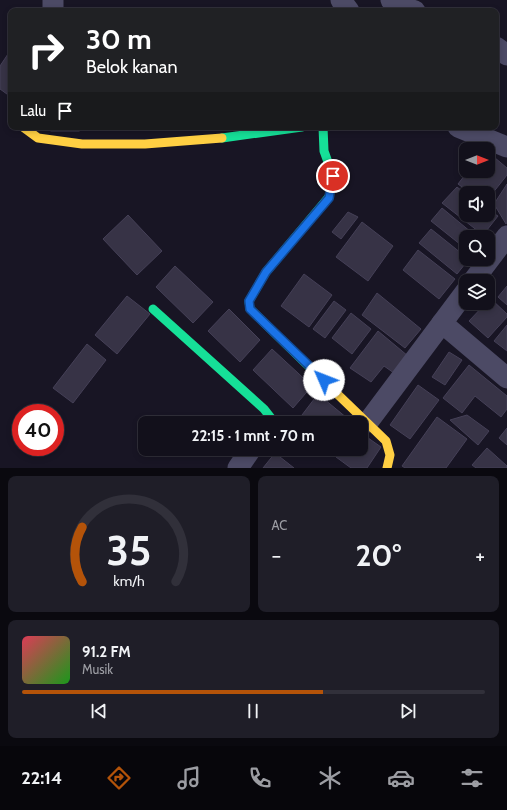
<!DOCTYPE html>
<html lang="id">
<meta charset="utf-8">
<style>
:root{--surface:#12101b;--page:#1f1e28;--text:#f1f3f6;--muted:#9c9da3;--line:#31303a;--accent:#b45309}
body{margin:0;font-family:Cabin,sans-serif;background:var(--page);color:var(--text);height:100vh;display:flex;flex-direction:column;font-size:15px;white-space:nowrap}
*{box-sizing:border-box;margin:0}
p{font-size:13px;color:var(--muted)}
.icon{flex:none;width:22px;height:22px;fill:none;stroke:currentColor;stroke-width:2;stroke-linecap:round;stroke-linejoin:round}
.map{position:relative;height:468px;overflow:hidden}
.sheet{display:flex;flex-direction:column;gap:8px;padding:8px;background:#0a090f;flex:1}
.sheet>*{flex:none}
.banner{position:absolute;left:8px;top:8px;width:491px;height:122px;border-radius:8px;box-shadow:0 2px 6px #0003,0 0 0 1px var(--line);background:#202124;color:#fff;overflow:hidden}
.needle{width:26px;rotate:90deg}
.buttons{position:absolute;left:459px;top:142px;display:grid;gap:8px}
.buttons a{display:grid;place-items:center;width:36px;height:36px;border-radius:8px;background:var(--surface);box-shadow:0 2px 6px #0003,0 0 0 1px var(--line);font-size:20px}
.speed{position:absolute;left:12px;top:404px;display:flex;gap:8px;font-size:20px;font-weight:700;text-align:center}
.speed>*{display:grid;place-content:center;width:52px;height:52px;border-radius:50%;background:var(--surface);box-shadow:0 2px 6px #0003,0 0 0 1px var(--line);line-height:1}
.speed .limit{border:6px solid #d22;background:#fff;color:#111}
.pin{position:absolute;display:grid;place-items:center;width:34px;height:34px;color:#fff;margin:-17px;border:2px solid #fff;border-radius:50%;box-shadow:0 1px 4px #0007}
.me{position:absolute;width:44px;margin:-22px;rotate:314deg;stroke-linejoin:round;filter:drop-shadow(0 0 3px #0008)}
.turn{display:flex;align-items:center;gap:14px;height:84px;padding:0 12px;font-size:18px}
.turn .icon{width:52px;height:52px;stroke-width:2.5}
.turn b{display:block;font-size:28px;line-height:34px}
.then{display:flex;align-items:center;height:38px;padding:0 12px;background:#0003;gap:8px;font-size:15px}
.big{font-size:30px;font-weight:800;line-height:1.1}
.sheet .widget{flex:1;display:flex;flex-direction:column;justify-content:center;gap:6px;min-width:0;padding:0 14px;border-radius:8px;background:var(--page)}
.sheet .dial{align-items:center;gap:0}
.dial svg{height:104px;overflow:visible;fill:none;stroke:var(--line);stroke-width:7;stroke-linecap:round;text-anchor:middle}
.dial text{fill:var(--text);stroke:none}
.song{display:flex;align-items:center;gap:12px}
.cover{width:48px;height:48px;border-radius:6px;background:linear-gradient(135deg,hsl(350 70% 55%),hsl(120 70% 35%))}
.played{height:4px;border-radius:2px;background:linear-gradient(90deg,var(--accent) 65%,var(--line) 65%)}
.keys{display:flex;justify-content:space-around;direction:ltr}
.heat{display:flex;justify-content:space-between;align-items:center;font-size:22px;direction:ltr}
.sheet .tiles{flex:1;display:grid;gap:8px;grid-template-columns:1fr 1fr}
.widget:last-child{grid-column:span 2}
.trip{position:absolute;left:138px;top:416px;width:230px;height:40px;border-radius:8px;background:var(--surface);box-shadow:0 2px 6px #0003,0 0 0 1px var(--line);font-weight:800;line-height:40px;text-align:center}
.dock{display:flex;height:64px;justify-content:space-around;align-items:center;background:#07060b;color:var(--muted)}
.dock .icon{width:28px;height:28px}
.dock .on{color:var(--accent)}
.dock b{font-size:18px;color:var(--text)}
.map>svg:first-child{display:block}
.building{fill:#373346;stroke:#454057}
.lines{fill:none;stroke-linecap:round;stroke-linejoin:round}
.street{stroke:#4c4a65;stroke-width:21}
.fast{stroke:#16e098;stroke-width:9}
.slow{stroke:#ffcf43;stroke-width:9}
.route-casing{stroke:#114b97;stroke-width:10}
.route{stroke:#1a73e8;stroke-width:7}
</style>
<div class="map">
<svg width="507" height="468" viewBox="0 0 507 468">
<rect width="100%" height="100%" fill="#181524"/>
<!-- building -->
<g class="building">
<polygon points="8,54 11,56 11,97 0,89 0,66"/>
<rect x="51" y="127" width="28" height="4"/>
<polygon points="488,152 507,168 507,175 488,199 488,193 470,193 458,184 468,171 488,171"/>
<polygon points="507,184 507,222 506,224 494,204"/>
<polygon points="457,187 466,194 466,215 488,215 488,210 498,216 483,235 442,203"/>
<polygon points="442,208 477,237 466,237 466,249 431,221"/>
<polygon points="348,212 358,217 341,239 332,232"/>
<polygon points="128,215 162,251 137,275 103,239"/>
<polygon points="362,222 393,246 368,281 336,257"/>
<polygon points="431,229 466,257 466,259 469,259 457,274 419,243"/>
<polygon points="418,250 455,279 439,299 403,270"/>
<polygon points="175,266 213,302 193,323 156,287"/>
<polygon points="304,274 332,295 309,327 281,306"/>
<polygon points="507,286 507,305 498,297"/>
<polygon points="377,293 421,329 405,348 362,315"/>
<polygon points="127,296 150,314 117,354 95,335"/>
<polygon points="490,298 507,314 507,317 488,338 469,321 486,303 488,303"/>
<polygon points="334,301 346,310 325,338 313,329"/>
<polygon points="229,309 260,340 240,362 208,331"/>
<polygon points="351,313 371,329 352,354 332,338"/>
<polygon points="507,325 507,351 494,341"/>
<polygon points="378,331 408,356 394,373 384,366 371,382 350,368"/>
<polygon points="87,344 106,360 73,403 53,388"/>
<polygon points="272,349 312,386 293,408 253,370"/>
<polygon points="449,352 462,360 445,385 432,377"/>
<polygon points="469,365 507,396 507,409 501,417 475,396 462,413 443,398"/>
<polygon points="418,385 439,400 410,439 390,425"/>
<polygon points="318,394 353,423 313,423 302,415"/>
<polygon points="467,415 489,431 478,445 450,420"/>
<polygon points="437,417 467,439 446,468 405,468 402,466"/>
<polygon points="507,428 507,445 499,438"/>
<polygon points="361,433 381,447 367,468 351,468 336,457 341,449 361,449"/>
<polygon points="487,448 507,466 507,468 476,468 472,465"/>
<polygon points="275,453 294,468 263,468"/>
</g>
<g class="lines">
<!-- street -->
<g class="street">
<polyline points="53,0 53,11"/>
<polyline points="341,0 349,11"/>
<polyline points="391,0 398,5 415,11"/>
<polyline points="496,47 507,55"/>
<polyline points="458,127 507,147"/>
<polyline points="473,281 507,236"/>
<polyline points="442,323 507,378"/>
<polyline points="368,422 466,291"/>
<polyline points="238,468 251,449"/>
</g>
<!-- fast -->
<g class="fast">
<polyline points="323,127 324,151 333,176 329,197 266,272 249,301 250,309 329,386"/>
<polyline points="222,138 302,127"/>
<polyline points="153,309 264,409 271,418 271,423"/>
</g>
<!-- slow -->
<g class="slow">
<polyline points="23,127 38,138 82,144 145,144 222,138"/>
<polyline points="329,386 386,441 390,455 387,468"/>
</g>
</g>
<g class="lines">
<defs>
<polyline id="route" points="324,380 250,309 249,301 266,272 329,198 333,176"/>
</defs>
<!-- route casing -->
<use href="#route" class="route-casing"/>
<!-- route -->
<use href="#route" class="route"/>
</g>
</svg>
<div class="buttons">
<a><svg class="needle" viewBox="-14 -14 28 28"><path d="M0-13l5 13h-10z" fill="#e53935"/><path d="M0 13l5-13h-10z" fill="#9c9da3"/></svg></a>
<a><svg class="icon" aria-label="sound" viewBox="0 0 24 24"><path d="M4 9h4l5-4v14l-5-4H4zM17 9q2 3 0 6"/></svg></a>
<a><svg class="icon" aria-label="search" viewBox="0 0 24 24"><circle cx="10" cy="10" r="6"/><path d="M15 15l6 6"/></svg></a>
<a><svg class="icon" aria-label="layers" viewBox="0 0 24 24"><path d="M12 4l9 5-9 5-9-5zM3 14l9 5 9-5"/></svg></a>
</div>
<div class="speed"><div class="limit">40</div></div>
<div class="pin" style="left:333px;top:176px;background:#d93025"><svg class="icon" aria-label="arrive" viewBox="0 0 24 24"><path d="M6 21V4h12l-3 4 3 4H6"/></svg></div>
<svg class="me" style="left:324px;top:380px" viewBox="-20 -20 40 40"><circle r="19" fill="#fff"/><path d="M0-13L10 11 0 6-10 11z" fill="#1a73e8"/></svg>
<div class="trip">22:15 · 1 mnt · 70 m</div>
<div class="banner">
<div class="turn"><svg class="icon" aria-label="right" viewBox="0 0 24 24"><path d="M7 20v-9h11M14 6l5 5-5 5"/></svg><div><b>30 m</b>Belok kanan</div></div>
<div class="then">Lalu<svg class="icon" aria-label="arrive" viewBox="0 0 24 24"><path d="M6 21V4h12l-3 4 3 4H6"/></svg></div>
</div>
</div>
<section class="sheet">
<div class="tiles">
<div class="widget dial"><svg viewBox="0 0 100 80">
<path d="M14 69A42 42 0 1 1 86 69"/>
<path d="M14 69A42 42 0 0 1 14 27" stroke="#b45309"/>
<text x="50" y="56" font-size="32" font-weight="700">35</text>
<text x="50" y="72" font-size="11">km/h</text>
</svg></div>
<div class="widget"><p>AC</p>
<div class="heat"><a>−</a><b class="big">20°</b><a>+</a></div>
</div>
<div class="widget">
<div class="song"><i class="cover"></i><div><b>91.2 FM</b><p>Musik</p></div></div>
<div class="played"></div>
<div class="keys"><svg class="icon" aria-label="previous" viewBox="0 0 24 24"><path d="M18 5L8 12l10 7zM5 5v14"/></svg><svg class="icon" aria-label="pause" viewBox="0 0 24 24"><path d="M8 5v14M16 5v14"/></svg><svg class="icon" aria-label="next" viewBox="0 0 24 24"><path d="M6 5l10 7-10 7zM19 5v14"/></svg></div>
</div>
</div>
</section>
<nav class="dock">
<b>22:14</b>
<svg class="icon on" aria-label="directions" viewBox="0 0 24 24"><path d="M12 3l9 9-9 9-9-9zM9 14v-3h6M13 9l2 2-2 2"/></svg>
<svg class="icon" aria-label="music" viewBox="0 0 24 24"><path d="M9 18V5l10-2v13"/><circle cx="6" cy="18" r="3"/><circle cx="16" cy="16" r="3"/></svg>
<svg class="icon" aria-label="phone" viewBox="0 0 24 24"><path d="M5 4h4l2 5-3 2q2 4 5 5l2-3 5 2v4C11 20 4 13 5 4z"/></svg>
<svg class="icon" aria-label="climate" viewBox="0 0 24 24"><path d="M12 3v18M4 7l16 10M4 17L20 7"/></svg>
<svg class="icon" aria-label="car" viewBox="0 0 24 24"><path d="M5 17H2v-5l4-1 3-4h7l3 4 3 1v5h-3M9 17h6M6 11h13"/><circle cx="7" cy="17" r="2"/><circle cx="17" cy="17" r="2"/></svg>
<svg class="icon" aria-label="filters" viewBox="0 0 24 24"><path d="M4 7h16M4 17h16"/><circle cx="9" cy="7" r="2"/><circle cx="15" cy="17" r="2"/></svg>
</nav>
